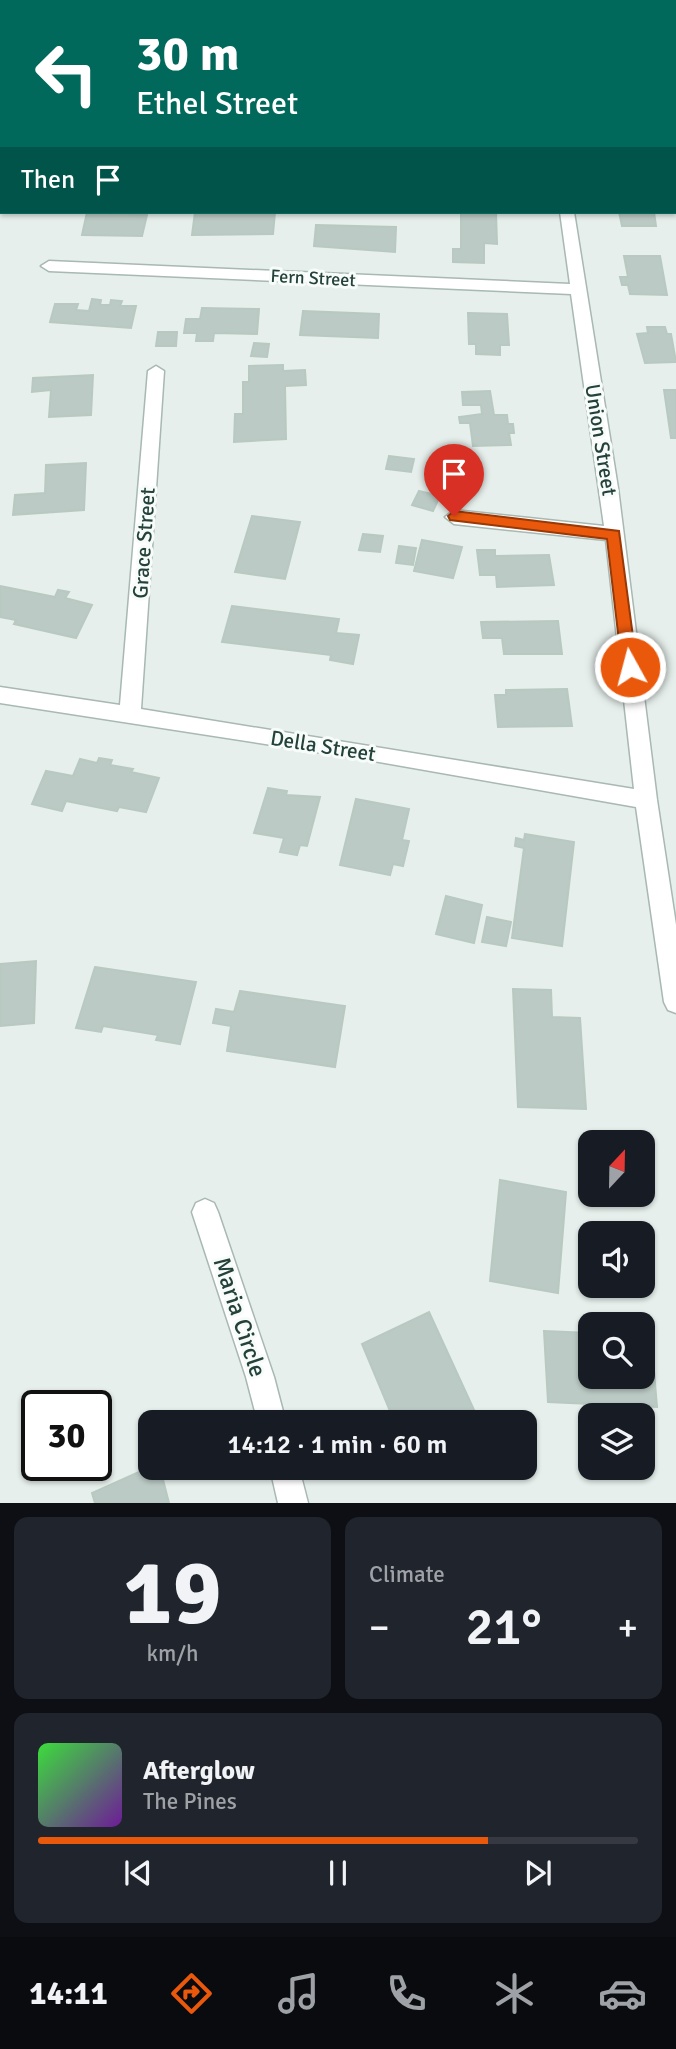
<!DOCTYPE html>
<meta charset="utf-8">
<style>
:root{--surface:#171b24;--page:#20242c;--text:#f1f3f6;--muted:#9ea1a6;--line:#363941;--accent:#ea580c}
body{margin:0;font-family:Signika,sans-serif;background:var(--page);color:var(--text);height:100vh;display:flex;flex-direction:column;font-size:26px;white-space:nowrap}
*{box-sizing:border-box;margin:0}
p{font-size:23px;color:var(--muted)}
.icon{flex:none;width:38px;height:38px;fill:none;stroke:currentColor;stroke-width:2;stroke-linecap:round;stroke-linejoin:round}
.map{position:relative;height:1503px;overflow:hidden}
.drawer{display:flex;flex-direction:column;gap:14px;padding:14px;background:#0d0f14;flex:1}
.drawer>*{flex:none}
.guide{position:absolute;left:0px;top:0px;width:677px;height:214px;box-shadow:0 2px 5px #0004;background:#00695c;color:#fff;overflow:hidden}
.needle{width:46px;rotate:22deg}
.buttons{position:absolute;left:578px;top:1130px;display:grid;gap:14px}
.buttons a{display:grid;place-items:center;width:77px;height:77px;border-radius:14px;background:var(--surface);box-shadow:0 2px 5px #0004;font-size:35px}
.speed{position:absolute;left:21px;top:1390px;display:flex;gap:14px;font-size:35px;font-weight:700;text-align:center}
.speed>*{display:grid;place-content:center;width:91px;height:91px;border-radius:50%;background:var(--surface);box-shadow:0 2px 5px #0004;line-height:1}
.speed .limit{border:4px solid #111;border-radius:10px;background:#fff;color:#111}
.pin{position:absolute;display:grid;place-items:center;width:60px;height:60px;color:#fff;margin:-72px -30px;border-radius:50% 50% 50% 0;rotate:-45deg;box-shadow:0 0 7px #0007}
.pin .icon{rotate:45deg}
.me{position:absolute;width:77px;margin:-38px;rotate:353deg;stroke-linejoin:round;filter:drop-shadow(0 0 5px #0008)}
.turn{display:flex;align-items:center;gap:24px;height:147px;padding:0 21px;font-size:32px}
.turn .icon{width:91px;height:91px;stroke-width:2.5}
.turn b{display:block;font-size:49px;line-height:60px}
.then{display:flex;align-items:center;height:66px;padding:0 21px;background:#0003;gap:14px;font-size:26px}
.big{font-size:52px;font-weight:600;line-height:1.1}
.drawer .tile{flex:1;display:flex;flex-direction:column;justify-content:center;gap:10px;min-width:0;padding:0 24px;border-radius:14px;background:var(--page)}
.drawer .dial{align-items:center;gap:0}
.dial b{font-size:91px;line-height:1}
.song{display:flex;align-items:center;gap:21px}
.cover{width:84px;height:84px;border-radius:10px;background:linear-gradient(135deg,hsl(120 70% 55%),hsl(280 70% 35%))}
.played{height:7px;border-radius:4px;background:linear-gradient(90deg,var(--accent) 75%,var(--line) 75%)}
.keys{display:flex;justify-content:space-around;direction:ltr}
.heat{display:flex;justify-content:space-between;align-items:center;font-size:38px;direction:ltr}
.drawer .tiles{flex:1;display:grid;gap:14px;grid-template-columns:1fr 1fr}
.tile:last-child{grid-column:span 2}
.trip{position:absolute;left:138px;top:1410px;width:399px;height:70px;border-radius:14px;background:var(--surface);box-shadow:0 2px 5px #0004;font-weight:600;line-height:70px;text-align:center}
.menu{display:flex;height:112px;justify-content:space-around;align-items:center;background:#090b0e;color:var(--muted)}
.menu .icon{width:49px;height:49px}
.menu .on{color:var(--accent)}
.menu b{font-size:32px;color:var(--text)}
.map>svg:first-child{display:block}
.building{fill:#bbcac4;stroke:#b8c9c2;stroke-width:2}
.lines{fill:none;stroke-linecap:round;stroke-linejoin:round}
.minor-casing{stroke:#a8b8b2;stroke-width:3}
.minor{fill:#fff;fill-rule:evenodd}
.route{fill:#ea580c;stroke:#983908;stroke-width:2}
.labels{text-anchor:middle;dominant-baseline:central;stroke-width:6;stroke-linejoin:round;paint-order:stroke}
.far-street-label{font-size:18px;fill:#24423a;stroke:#f7fbf9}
.street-label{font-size:21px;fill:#24423a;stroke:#f7fbf9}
.near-street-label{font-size:24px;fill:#24423a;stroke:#f7fbf9}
</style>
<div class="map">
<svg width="676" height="1503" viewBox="0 0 676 1503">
<rect width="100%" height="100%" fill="#e6efeb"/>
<!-- building -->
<g class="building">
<polygon points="87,212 147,215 142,236 82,235"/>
<polygon points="195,212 275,212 273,234 192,235"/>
<polygon points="461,212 496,212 497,244 484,243 484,263 453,262 453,249 461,249"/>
<polygon points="619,212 654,212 656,226 622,226"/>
<polygon points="316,225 396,227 395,252 314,246"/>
<polygon points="624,256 660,256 667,295 630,294 628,285 622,285 620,277 628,277"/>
<polygon points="92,299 101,300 100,305 110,305 111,300 122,301 120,306 136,306 131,328 50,322 55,304 78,304 76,310 89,311"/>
<polygon points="202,308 259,309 257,334 214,333 213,341 196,341 197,333 184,333 186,319 200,319"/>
<polygon points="303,311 379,314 378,338 300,335"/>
<polygon points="468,313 507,314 509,345 500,345 500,355 476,354 476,344 469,344"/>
<polygon points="647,327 665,327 667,334 671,334 676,362 645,363 637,334 648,333"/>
<polygon points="158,332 177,332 176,346 156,346"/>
<polygon points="254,343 269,344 267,357 251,356"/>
<polygon points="283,365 283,371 305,370 306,385 285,386 286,439 234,442 235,414 243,414 243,382 249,382 249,366"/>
<polygon points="93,375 91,415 49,417 51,390 32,392 33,378"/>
<polygon points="664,390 676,390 676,438 671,438"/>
<polygon points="490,391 494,415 507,415 508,424 513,424 514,433 509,433 511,445 473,446 470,423 460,423 459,417 482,414 481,405 463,405 462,392"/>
<polygon points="389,456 414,459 411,472 386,469"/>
<polygon points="86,463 84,510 13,515 15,495 45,493 46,465"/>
<polygon points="419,491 440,496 433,511 412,505"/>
<polygon points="252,516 300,522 285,579 235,572"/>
<polygon points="363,534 383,536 380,552 359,550"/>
<polygon points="422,540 462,547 453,578 414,571"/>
<polygon points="399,546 416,548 413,565 396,563"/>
<polygon points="477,550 495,550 495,556 549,555 554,585 497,587 496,575 480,575"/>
<polygon points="0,586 55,597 58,590 69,592 65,598 92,605 76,638 14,624 16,620 0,617"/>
<polygon points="232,606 339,619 336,633 359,635 353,664 330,660 331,655 222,642"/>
<polygon points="558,621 562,654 504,654 502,638 483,638 481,622"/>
<polygon points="567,689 572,726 498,727 495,695 506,695 506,690"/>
<polygon points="99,758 112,760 110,765 133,769 131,772 159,778 146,812 119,807 117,811 66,801 62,811 32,804 46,771 73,776 80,759 97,763"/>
<polygon points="268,788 287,791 286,795 320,797 307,846 300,845 297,855 280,852 284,838 254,833"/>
<polygon points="356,799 409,809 402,840 409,841 403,866 393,864 390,875 340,865"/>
<polygon points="525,834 574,842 562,946 512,938 524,848 515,846 516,838 524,840"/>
<polygon points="446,896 482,905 474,943 436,934"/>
<polygon points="487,917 511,922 506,946 482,942"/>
<polygon points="36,961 34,1023 0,1026 0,964"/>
<polygon points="95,967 196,982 180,1044 156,1040 158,1035 103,1026 101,1032 76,1028"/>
<polygon points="513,989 551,990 552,1017 580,1018 586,1109 518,1107"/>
<polygon points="240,991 345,1006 335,1067 227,1051 231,1026 213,1023 216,1009 234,1012"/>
<polygon points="500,1180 566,1192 558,1293 490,1281"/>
<polygon points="429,1312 480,1423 395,1423 362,1344"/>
<polygon points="544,1331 590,1333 590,1377 642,1377 642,1335 651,1335 657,1407 548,1402"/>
<polygon points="150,1467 160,1468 169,1503 95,1503 92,1493"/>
</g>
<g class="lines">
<defs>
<g id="minor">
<polygon points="444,0 457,0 458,2 445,2"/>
<polygon points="560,212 574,212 618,488 657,800 676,925 676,1013 668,1010 664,1002 636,807 362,759 0,703 0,687 120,705 148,371 156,366 164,371 141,709 634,789 606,540 454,524 445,517 454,510 604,526 571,294 49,271 41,266 49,261 570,284"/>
<polygon points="205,1199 214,1203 218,1212 274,1377 286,1423 258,1423 246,1377 192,1212 196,1203"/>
<polygon points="270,1468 299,1468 308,1503 278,1503"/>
</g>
</defs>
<!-- minor casing -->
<use href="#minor" class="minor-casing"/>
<!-- minor -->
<use href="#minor" class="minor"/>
</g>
<!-- route -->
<polygon class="route" points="454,511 619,531 637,667 635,671 630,673 622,667 607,539 450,520 448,516"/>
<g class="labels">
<!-- far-street labels -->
<g class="far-street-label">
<text transform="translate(313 278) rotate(3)">Fern Street</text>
</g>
<!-- street labels -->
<g class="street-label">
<text transform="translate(601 440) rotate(81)">Union Street</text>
<text transform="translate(144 543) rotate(-86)">Grace Street</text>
<text transform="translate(323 746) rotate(9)">Della Street</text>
</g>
<!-- near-street labels -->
<g class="near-street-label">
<text transform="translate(240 1317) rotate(72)">Maria Circle</text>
</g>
</g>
</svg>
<div class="buttons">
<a><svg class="needle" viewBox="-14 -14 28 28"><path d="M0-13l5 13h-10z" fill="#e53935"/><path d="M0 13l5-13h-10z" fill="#9ea1a6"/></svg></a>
<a><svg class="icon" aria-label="sound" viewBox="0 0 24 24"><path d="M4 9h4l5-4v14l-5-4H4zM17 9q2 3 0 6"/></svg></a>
<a><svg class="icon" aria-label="search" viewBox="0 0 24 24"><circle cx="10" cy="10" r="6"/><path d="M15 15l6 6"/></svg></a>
<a><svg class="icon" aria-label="layers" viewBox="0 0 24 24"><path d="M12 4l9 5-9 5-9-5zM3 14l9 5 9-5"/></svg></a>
</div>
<div class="speed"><div class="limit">30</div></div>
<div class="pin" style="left:454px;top:516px;background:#d93025"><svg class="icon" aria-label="arrive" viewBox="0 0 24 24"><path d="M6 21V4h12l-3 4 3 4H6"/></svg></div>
<svg class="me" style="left:630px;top:667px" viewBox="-20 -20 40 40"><circle r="17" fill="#ea580c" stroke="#fff" stroke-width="3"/><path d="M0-11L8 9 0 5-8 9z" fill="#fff"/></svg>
<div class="trip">14:12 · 1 min · 60 m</div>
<div class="guide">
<div class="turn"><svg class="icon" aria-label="left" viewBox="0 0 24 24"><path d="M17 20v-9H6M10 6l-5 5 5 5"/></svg><div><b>30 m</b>Ethel Street</div></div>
<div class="then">Then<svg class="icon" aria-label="arrive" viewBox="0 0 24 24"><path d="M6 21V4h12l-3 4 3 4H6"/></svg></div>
</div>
</div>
<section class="drawer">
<div class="tiles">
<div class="tile dial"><b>19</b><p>km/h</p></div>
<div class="tile"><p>Climate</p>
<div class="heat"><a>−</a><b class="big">21°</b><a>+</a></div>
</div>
<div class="tile">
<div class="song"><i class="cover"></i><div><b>Afterglow</b><p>The Pines</p></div></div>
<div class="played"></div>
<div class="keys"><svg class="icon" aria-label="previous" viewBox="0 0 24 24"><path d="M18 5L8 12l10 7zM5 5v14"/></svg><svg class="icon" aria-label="pause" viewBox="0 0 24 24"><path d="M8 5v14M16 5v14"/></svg><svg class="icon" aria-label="next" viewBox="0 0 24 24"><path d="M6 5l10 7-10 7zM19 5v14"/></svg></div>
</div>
</div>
</section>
<nav class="menu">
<b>14:11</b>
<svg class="icon on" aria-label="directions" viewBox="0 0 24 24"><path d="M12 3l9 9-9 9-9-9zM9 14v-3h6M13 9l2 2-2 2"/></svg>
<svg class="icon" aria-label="music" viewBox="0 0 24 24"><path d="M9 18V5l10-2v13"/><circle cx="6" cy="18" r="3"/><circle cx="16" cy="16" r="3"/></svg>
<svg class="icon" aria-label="phone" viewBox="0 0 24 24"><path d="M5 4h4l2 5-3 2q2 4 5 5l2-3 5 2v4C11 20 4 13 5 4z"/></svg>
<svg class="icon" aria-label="climate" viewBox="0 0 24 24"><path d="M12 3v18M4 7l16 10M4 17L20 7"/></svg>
<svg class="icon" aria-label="car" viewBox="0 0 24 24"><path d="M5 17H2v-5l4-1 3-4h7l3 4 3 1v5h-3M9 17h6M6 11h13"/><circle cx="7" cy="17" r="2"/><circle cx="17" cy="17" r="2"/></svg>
</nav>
